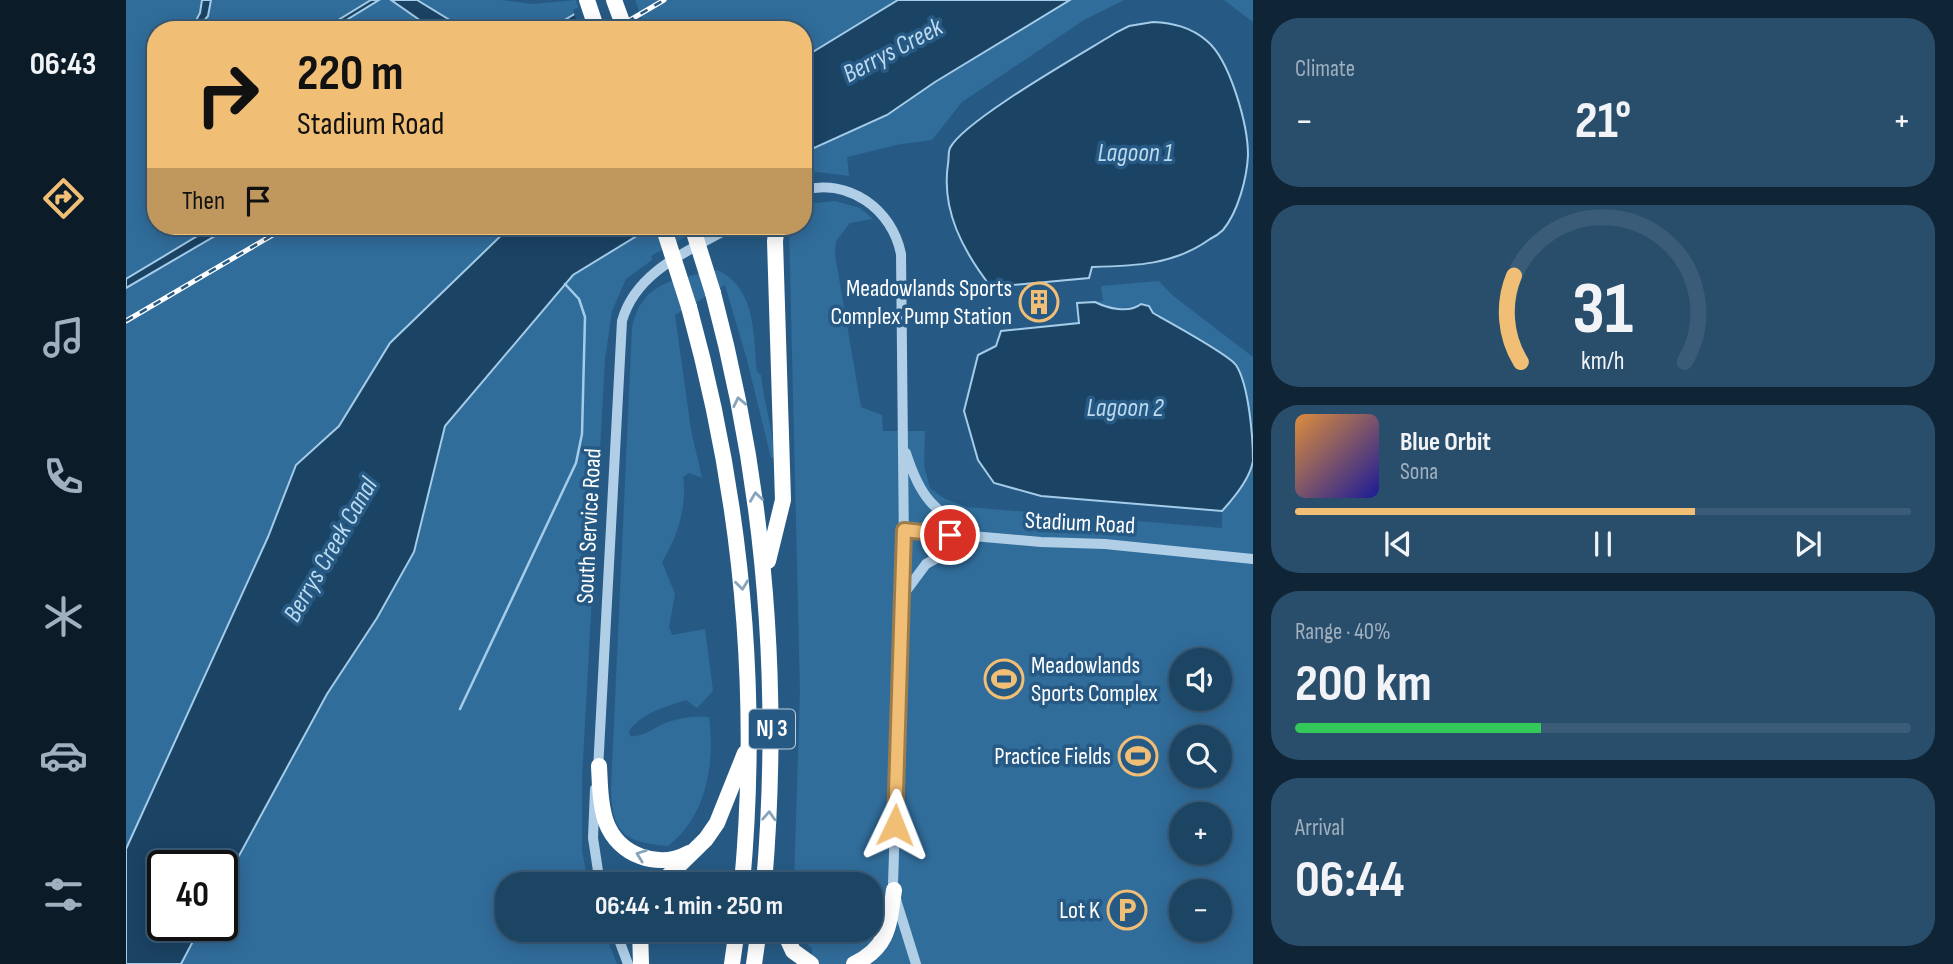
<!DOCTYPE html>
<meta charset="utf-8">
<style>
:root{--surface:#1c4463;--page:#294e6c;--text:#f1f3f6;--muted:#a0b0be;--line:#3a5c78;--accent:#f0be75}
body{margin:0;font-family:"Sofia Sans Condensed",sans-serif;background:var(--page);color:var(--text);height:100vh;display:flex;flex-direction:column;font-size:26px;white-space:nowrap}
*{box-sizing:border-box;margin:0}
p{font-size:23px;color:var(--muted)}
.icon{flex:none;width:38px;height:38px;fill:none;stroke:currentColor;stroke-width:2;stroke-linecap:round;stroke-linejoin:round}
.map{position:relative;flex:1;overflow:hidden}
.drawer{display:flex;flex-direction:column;gap:18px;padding:18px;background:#0f2536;width:700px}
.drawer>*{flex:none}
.banner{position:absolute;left:21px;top:21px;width:665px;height:214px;border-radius:28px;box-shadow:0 4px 18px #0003,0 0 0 2px var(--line);background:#f0be75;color:#111;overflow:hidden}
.fabs{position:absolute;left:1043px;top:648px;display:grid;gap:14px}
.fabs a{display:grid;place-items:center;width:63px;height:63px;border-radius:50%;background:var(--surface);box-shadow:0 4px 18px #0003,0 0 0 2px var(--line);font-size:35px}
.speed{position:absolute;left:21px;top:850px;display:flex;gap:14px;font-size:35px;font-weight:700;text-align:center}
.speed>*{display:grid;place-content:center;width:91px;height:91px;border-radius:50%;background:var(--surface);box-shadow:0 4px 18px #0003,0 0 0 2px var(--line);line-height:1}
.speed .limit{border:4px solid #111;border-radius:10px;background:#fff;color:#111}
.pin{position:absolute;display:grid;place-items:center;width:60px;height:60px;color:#fff;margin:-30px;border:4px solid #fff;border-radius:50%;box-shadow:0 2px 7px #0007}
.me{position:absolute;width:77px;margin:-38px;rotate:2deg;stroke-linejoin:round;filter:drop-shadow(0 0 5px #0008)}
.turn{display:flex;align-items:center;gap:24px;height:147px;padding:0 35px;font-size:32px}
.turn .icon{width:91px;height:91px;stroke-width:2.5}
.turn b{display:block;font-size:49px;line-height:60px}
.then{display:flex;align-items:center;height:66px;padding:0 35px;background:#0003;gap:14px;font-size:26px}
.big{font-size:52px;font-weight:700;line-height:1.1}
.drawer .tile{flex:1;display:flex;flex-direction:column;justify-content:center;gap:10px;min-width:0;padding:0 24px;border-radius:28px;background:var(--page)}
.drawer .dial{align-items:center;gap:0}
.dial svg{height:182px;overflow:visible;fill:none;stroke:var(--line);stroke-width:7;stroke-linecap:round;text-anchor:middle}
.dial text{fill:var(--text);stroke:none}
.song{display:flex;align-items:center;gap:21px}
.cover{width:84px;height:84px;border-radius:10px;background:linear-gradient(135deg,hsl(30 70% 55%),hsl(240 70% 35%))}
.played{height:7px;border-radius:4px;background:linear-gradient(90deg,var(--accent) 65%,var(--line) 65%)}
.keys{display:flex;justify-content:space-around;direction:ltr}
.heat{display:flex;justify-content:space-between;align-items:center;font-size:38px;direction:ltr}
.charge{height:10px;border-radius:5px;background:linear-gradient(90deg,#34c759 40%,var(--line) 0)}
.trip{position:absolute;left:369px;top:872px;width:388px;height:70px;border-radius:28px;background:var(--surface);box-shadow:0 4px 18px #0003,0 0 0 2px var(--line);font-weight:700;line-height:70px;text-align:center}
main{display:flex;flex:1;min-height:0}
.tabs{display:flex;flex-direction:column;width:126px;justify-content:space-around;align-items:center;background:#0b1b28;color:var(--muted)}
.tabs .icon{width:49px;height:49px}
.tabs .current{color:var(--accent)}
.tabs b{font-size:32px;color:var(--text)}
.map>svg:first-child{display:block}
.green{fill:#316d9b;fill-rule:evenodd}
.water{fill:#1b4364;stroke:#a4cce8;stroke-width:2}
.pier{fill:#265a84}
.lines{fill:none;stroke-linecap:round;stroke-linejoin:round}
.stream{stroke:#a4cce8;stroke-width:2.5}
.minor{stroke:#b0cfe7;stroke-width:10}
.highway{stroke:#fff;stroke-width:16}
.rail-casing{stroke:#fff;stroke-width:5}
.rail{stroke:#265a84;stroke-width:2.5;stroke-dasharray:8;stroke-linecap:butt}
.highway-bridge{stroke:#fff;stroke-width:16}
.oneway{stroke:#88a4bb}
.route-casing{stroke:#9c7c4c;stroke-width:18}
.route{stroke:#f0be75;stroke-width:12}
.labels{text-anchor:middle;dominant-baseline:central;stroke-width:7;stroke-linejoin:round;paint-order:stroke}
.shield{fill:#265a84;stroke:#beceda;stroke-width:2}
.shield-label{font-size:23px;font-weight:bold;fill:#fff}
.poi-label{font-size:24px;fill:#fff;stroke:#265a84;text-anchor:end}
.street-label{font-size:24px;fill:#fff;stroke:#265a84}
.water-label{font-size:26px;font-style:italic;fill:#bbd9ef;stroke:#265a84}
</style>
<main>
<nav class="tabs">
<b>06:43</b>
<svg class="icon current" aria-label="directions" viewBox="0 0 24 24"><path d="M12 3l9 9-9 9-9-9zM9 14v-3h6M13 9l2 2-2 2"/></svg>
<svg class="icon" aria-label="music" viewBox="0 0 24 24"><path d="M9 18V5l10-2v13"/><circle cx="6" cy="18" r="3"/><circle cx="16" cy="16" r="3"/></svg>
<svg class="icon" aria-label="phone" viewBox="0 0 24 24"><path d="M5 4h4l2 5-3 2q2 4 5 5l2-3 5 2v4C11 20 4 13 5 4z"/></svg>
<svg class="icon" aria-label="climate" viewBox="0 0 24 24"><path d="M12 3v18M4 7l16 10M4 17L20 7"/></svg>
<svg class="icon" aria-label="car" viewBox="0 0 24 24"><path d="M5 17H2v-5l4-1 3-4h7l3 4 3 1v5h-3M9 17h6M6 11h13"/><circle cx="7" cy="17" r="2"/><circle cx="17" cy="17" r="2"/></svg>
<svg class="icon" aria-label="filters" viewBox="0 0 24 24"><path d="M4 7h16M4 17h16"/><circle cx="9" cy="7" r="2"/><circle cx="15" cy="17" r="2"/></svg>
</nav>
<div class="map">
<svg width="1127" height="964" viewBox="0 0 1127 964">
<rect width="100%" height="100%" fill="#265a84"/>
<!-- green -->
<g class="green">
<polygon points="0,0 376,0 406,4 450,0 459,30 30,30 30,226 385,226 264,343 213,426 170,465 142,537 0,849"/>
<polygon points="509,0 772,0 677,58 677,30 520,30"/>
<polygon points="943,0 998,0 958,20 836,102 806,140 775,144 721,157 723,176 692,172 677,175 677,153 761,115 809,82"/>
<polygon points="1098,0 1127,0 1127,22"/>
<path d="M709,201L734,208L747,219L724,223L710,241L709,255L735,407L756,415L757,431H799L798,466L804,488L819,499L841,507L1096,528V511L1110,497L1127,462V964H686V948L674,939L672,929H746V884H668L674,691L663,226H677V208L681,204ZM1055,660H1094V698H1055ZM1055,737H1094V775H1055ZM1055,814H1094V852H1055ZM1055,891H1094V929H1055Z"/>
<polygon points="527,226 579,226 525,256 526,260 500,279 486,311 479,359 456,778 456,850 462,884 382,884 382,929 477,929 491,964 55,964 75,926 96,926 96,887 201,694 251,618 288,552 319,427 447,275"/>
<path d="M591,270C631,289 627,334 631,372L635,375C638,404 647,430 649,458H645L621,360L599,285L549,315L565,430L576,478L563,473L557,477C561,506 552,536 536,562L549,594L543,627L546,635L579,629L587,691L571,708L560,700C539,707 517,712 503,731L504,736C517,738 530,726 542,722C556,717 569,716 583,717C589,763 581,816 542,846C498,842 486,834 485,788L506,328C516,280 550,280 591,270Z"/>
<polygon points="1033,281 1046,295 1127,357 1127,428 1122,403 1109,364 1027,313 1023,306 982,309 969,302 977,301 975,286"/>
</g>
<!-- water -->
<g class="water">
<polygon points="76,0 85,0 82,16 70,30 65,30 74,13"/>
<polygon points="245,0 253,0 204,30 196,30"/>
<polygon points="265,0 291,0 340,30 308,30"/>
<polygon points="472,0 499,0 445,30 422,30"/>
<polygon points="772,0 944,0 809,82 761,115 677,153 677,58"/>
<path d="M1027,22C1047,23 1065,27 1081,41C1104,60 1122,125 1122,155C1121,178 1112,212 1097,230C1093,234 1088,237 1084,239C1048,265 1009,266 966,267L963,278L865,287C837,251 815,210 822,164C823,159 822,152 824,148C838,120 959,52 991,32L1003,26Z"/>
<polygon points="88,226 106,226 0,288 0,279"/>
<polygon points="385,226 527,226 447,275 319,426 288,552 251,618 201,694 96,887 96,866 37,866 37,926 75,926 55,964 0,964 0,849 142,537 170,465 213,426 264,343"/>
<path d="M969,302C981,308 1003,314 1015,304L1023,306L1027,313C1043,322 1102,354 1110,365C1123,385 1127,438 1127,461C1124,479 1108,498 1096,511L915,496L868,483L852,460L838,411L852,355L870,346L875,331L953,323L951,303Z"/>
</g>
<!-- pier -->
<polygon class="pier" points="465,0 503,0 453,29 447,10"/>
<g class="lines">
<!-- stream -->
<polyline class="stream" points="334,709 450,463 456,434 459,317 453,299 439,284"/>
<!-- minor -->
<g class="minor">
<path d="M677,190C723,178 766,209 775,254L778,549L767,884L771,903L790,964"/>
<path d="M780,453C795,500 807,508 847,535"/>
<polyline points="778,530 915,542 979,544 1127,559"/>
<polyline points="777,595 800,564 849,537"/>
<path d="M472,770L496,321C510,270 565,250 607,226"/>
<polyline points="469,789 467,838 474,884"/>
<polyline points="489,929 502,964"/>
</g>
<!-- highway -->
<g class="highway">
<polyline points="461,0 471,30"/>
<path d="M587,293C639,487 655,684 638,884"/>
<path d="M563,307C615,495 634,689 616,884"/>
<polyline points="642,561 657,500 649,241 651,226"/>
<path d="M473,766C474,785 474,804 480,822C492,855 532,870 563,853"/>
<polyline points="534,884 580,839 591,823 619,753"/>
<polyline points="514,929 515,964"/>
<polyline points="657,929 667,951 685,964"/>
<polyline points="606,964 611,929"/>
<polyline points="628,964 633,929"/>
<path d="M728,964C763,947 763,925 768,890"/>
</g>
<defs>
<g id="rail">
<polyline points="487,30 538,0"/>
<polyline points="0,321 162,226"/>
</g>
</defs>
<!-- rail casing -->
<use href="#rail" class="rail-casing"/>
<!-- rail -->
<use href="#rail" class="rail"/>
<!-- highway-bridge -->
<g class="highway-bridge">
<polyline points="488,0 499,30"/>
<polyline points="537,226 563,307"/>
<polyline points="566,226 587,293"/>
</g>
</g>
<!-- one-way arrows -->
<defs><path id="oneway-chevron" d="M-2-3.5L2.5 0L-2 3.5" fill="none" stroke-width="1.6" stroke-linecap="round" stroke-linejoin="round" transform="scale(1.75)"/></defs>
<g class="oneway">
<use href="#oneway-chevron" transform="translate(613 402) rotate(-102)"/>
<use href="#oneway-chevron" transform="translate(630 497) rotate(-98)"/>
<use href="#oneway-chevron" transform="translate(616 585) rotate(83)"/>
<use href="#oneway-chevron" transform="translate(643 816) rotate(-87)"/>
<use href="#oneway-chevron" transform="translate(515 855) rotate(-160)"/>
</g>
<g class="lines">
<defs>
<polyline id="route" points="769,825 778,530 824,535"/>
</defs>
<!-- route casing -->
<use href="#route" class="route-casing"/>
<!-- route -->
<use href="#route" class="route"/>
</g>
<!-- icons -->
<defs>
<symbol id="building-ring" viewBox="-11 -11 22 22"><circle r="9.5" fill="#265a84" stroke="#f0be75" stroke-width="1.5"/><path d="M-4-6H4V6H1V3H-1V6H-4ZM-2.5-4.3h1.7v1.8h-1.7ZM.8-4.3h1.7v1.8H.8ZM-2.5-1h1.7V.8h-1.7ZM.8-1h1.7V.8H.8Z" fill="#f0be75"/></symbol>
<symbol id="stadium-ring" viewBox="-11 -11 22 22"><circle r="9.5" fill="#265a84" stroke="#f0be75" stroke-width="1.5"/><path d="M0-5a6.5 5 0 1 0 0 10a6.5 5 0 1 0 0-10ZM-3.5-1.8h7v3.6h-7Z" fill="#f0be75"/></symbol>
<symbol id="parking-ring" viewBox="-11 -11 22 22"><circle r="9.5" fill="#265a84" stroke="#f0be75" stroke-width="1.5"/><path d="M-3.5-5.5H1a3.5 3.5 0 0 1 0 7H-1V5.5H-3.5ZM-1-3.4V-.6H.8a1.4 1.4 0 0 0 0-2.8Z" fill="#f0be75"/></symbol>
</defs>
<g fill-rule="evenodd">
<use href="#building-ring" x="891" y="280" width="44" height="44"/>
<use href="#stadium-ring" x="856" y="657" width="44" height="44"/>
<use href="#stadium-ring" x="990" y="734" width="44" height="44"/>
<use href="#parking-ring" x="979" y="888" width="44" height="44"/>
</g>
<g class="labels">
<!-- shield labels -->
<rect class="shield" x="623" y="709.5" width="46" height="39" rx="5"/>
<g class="shield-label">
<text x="646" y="729">NJ 3</text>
</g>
<!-- poi labels -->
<g class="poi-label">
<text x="886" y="288">Meadowlands Sports<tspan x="886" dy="28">Complex Pump Station</tspan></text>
<text x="905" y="665" text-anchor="start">Meadowlands<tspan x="905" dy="28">Sports Complex</tspan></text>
<text x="985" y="756">Practice Fields</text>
<text x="974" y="910">Lot K</text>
</g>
<!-- street labels -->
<g class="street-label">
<text transform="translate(954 523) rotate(3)">Stadium Road</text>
<text transform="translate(463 526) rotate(-87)">South Service Road</text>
</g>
<!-- water labels -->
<g class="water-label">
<text transform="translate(767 51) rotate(-28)">Berrys Creek</text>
<text x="1009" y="153">Lagoon 1</text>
<text x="999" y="408">Lagoon 2</text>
<text transform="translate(205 550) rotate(-60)">Berrys Creek Canal</text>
</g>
</g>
</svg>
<div class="fabs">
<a><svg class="icon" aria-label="sound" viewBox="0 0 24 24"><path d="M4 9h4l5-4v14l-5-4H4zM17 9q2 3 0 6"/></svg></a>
<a><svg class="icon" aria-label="search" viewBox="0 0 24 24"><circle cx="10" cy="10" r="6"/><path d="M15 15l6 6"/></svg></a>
<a>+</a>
<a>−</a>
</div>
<div class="speed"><div class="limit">40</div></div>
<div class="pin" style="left:824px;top:535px;background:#d93025"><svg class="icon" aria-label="arrive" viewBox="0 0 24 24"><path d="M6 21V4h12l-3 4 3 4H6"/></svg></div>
<svg class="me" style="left:769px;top:825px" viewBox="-20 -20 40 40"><path d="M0-17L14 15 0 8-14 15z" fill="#f0be75" stroke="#fff" stroke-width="4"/></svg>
<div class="trip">06:44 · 1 min · 250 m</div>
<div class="banner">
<div class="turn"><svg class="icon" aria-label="right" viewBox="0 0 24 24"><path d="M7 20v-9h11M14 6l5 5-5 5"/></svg><div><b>220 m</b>Stadium Road</div></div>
<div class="then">Then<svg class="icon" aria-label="arrive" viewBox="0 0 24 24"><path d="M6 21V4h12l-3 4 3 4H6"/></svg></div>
</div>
</div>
<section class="drawer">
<div class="tile"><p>Climate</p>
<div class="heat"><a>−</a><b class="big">21°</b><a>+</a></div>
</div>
<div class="tile dial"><svg viewBox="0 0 100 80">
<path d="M14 69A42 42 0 1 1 86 69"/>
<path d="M14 69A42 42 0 0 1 11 31" stroke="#f0be75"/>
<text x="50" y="56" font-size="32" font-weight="700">31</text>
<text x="50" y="72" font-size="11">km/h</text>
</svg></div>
<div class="tile">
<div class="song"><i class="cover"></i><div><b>Blue Orbit</b><p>Sona</p></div></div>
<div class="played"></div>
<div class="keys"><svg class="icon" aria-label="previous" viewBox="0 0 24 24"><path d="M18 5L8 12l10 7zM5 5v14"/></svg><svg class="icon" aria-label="pause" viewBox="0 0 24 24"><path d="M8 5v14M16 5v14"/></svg><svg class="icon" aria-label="next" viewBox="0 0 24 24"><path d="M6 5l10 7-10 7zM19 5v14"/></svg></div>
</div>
<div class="tile"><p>Range · 40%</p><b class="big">200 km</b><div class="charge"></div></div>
<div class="tile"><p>Arrival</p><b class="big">06:44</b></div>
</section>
</main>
